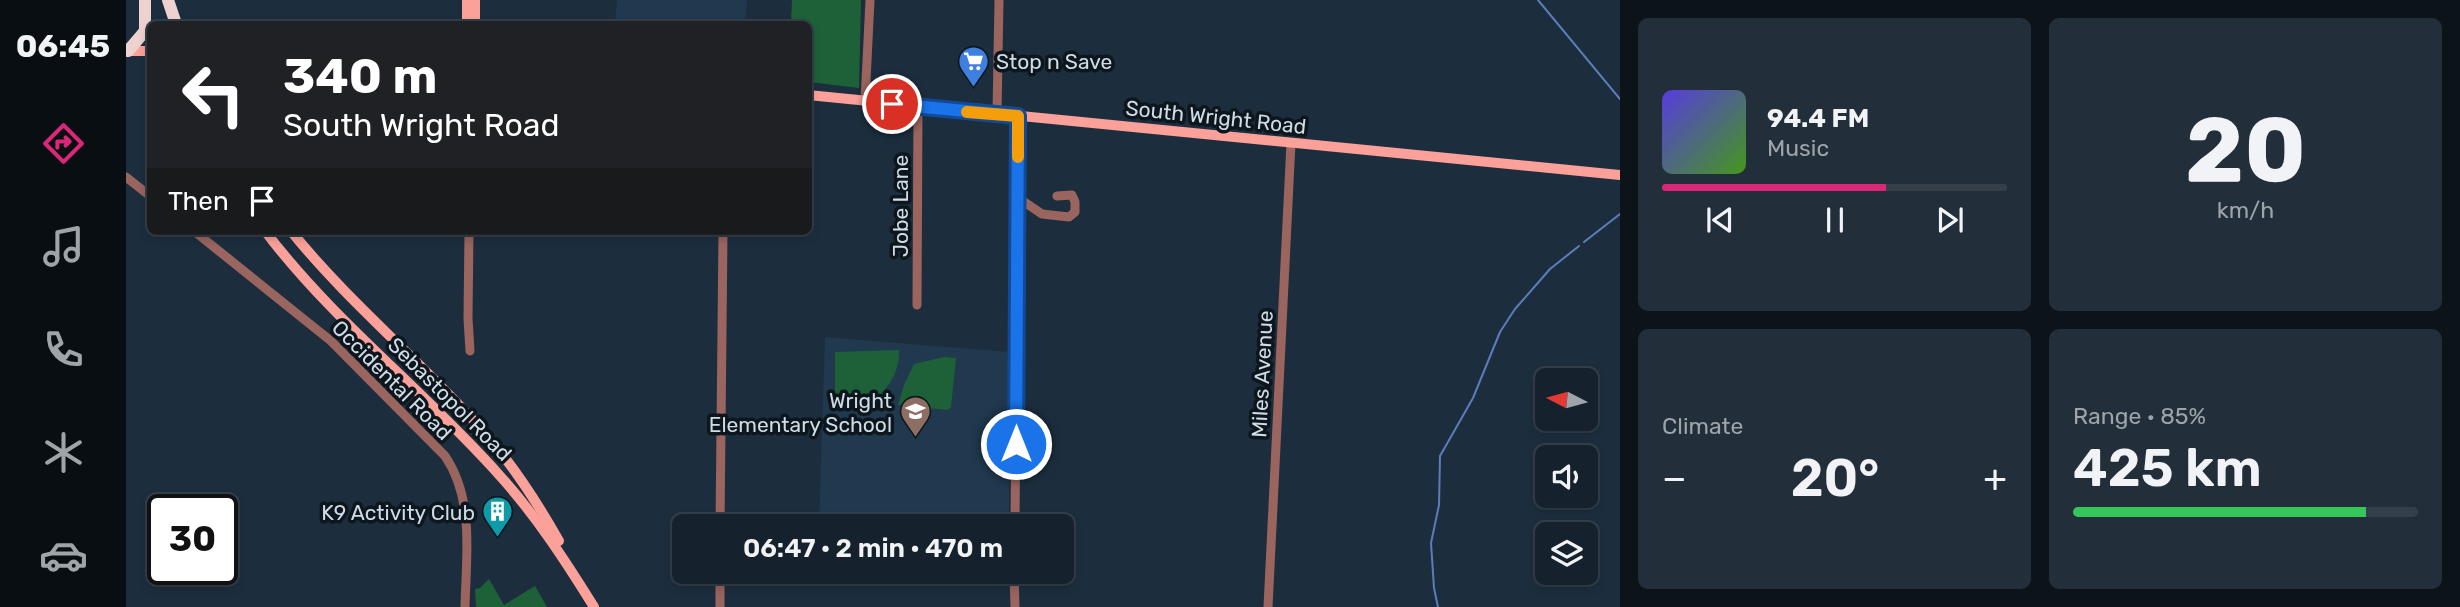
<!DOCTYPE html>
<meta charset="utf-8">
<style>
:root{--surface:#15222e;--page:#222f3a;--text:#f1f3f6;--muted:#9da4aa;--line:#343f4a;--accent:#db2777}
body{margin:0;font-family:Rubik,sans-serif;background:var(--page);color:var(--text);height:100vh;display:flex;flex-direction:column;font-size:26px;white-space:nowrap}
*{box-sizing:border-box;margin:0}
p{font-size:23px;color:var(--muted)}
.icon{flex:none;width:38px;height:38px;fill:none;stroke:currentColor;stroke-width:2;stroke-linecap:round;stroke-linejoin:round}
.map{position:relative;flex:1;overflow:hidden}
.details{display:flex;flex-direction:column;gap:18px;padding:18px;background:#0c1319;width:840px}
.details>*{flex:none}
.hud{position:absolute;left:21px;top:21px;width:665px;height:214px;border-radius:10px;box-shadow:0 4px 10px #0003,0 0 0 2px var(--line);background:#202124;color:#fff;overflow:hidden}
.needle{width:46px;rotate:276deg}
.tools{position:absolute;left:1409px;top:368px;display:grid;gap:14px}
.tools a{display:grid;place-items:center;width:63px;height:63px;border-radius:10px;background:var(--surface);box-shadow:0 4px 10px #0003,0 0 0 2px var(--line);font-size:35px}
.speed{position:absolute;left:21px;top:494px;display:flex;gap:14px;font-size:35px;font-weight:700;text-align:center}
.speed>*{display:grid;place-content:center;width:91px;height:91px;border-radius:50%;background:var(--surface);box-shadow:0 4px 10px #0003,0 0 0 2px var(--line);line-height:1}
.speed .limit{border:4px solid #111;border-radius:10px;background:#fff;color:#111}
.pin{position:absolute;display:grid;place-items:center;width:60px;height:60px;color:#fff;margin:-30px;border:4px solid #fff;border-radius:50%;box-shadow:0 2px 7px #0007}
.me{position:absolute;width:77px;margin:-38px;rotate:0deg;stroke-linejoin:round;filter:drop-shadow(0 0 5px #0008)}
.turn{display:flex;align-items:center;gap:24px;height:147px;padding:0 21px;font-size:32px}
.turn .icon{width:91px;height:91px;stroke-width:2.5}
.turn b{display:block;font-size:49px;line-height:60px}
.then{display:flex;align-items:center;height:66px;padding:0 21px;background:#0003;gap:14px;font-size:26px}
.big{font-size:52px;font-weight:600;line-height:1.1}
.details .card{flex:1;display:flex;flex-direction:column;justify-content:center;gap:10px;min-width:0;padding:0 24px;border-radius:10px;background:var(--page)}
.details .dial{align-items:center;gap:0}
.dial b{font-size:91px;line-height:1}
.song{display:flex;align-items:center;gap:21px}
.cover{width:84px;height:84px;border-radius:10px;background:linear-gradient(135deg,hsl(250 70% 55%),hsl(100 70% 35%))}
.played{height:7px;border-radius:4px;background:linear-gradient(90deg,var(--accent) 65%,var(--line) 65%)}
.keys{display:flex;justify-content:space-around;direction:ltr}
.heat{display:flex;justify-content:space-between;align-items:center;font-size:38px;direction:ltr}
.charge{height:10px;border-radius:5px;background:linear-gradient(90deg,#34c759 85%,var(--line) 0)}
.details .tiles{flex:1;display:grid;gap:18px;grid-template-columns:repeat(2,1fr)}
.trip{position:absolute;left:546px;top:514px;width:402px;height:70px;border-radius:10px;background:var(--surface);box-shadow:0 4px 10px #0003,0 0 0 2px var(--line);font-weight:600;line-height:70px;text-align:center}
main{display:flex;flex:1;min-height:0}
.tab-bar{display:flex;flex-direction:column;width:126px;justify-content:space-around;align-items:center;background:#080e12;color:var(--muted)}
.tab-bar .icon{width:49px;height:49px}
.tab-bar .active{color:var(--accent)}
.tab-bar b{font-size:32px;color:var(--text)}
.map>svg:first-child{display:block}
.built{fill:#20394e}
.green{fill:#1e6139}
.lines{fill:none;stroke-linecap:round;stroke-linejoin:round}
.stream{stroke:#5d7db9;stroke-width:2}
.minor{stroke:#9a645f;stroke-width:9}
.major{stroke:#fba199;stroke-width:10}
.highway{stroke:#eed2cf;stroke-width:12}
.route-casing{stroke:#114b97;stroke-width:18}
.route{stroke:#1a73e8;stroke-width:12}
.slow{stroke:#f59e0b;stroke-width:12}
.labels{text-anchor:middle;dominant-baseline:central;stroke-width:7;stroke-linejoin:round;paint-order:stroke}
.poi-label{font-size:21px;fill:#cfdbe5;stroke:#0e161d;text-anchor:end}
.street-label{font-size:21px;fill:#cfdbe5;stroke:#0e161d}
</style>
<main>
<nav class="tab-bar">
<b>06:45</b>
<svg class="icon active" aria-label="directions" viewBox="0 0 24 24"><path d="M12 3l9 9-9 9-9-9zM9 14v-3h6M13 9l2 2-2 2"/></svg>
<svg class="icon" aria-label="music" viewBox="0 0 24 24"><path d="M9 18V5l10-2v13"/><circle cx="6" cy="18" r="3"/><circle cx="16" cy="16" r="3"/></svg>
<svg class="icon" aria-label="phone" viewBox="0 0 24 24"><path d="M5 4h4l2 5-3 2q2 4 5 5l2-3 5 2v4C11 20 4 13 5 4z"/></svg>
<svg class="icon" aria-label="climate" viewBox="0 0 24 24"><path d="M12 3v18M4 7l16 10M4 17L20 7"/></svg>
<svg class="icon" aria-label="car" viewBox="0 0 24 24"><path d="M5 17H2v-5l4-1 3-4h7l3 4 3 1v5h-3M9 17h6M6 11h13"/><circle cx="7" cy="17" r="2"/><circle cx="17" cy="17" r="2"/></svg>
</nav>
<div class="map">
<svg width="1494" height="607" viewBox="0 0 1494 607">
<rect width="100%" height="100%" fill="#1c2e3e"/>
<!-- built -->
<g class="built">
<polygon points="491,0 621,0 619,24 489,24"/>
<polygon points="699,337 883,352 883,527 693,527"/>
</g>
<!-- green -->
<g class="green">
<polygon points="666,0 735,0 733,88 683,82 682,24 665,24"/>
<path d="M773,350C774,375 760,390 742,406L709,402V352Z"/>
<polygon points="818,357 830,358 825,407 822,410 772,405 778,385 788,364"/>
<polygon points="363,579 378,605 409,586 421,607 350,607 349,589 354,588"/>
</g>
<g class="lines">
<!-- stream -->
<g class="stream">
<polyline points="1412,0 1494,99"/>
<polyline points="1458,242 1494,214"/>
<polyline points="1312,607 1308,588 1305,543 1313,505 1314,456 1347,398 1374,332 1389,309 1424,269 1453,246"/>
</g>
<!-- minor -->
<g class="minor">
<polyline points="739,101 744,0"/>
<polyline points="871,114 873,0"/>
<polyline points="0,177 24,196"/>
<polyline points="891,197 916,214 943,217 949,212 949,202 946,195 931,196"/>
<path d="M68,231L205,341L319,456C349,500 340,557 339,607"/>
<polyline points="343,231 342,319 344,351"/>
<polyline points="791,305 792,106"/>
<polyline points="594,527 597,231"/>
<polyline points="889,527 892,116"/>
<polyline points="888,572 889,607"/>
<polyline points="594,607 594,572"/>
<polyline points="1142,607 1165,143"/>
</g>
<!-- major -->
<g class="major">
<polyline points="341,24 341,0"/>
<polyline points="349,24 349,0"/>
<polyline points="0,51 24,51"/>
<polyline points="682,95 1494,175"/>
<path d="M139,231C208,322 300,392 375,477C411,517 440,562 468,607"/>
<path d="M165,231C223,303 296,362 357,431C387,465 411,502 433,541"/>
</g>
<!-- highway -->
<g class="highway">
<polyline points="42,0 50,24"/>
<polyline points="2,51 19,31 19,0"/>
</g>
</g>
<g class="lines">
<defs>
<polyline id="route" points="766,104 892,116 890,444"/>
</defs>
<!-- route casing -->
<use href="#route" class="route-casing"/>
<!-- route -->
<use href="#route" class="route"/>
<!-- slow -->
<polyline class="slow" points="841,112 892,116 892,157"/>
</g>
<!-- icons -->
<defs>
<symbol id="supermarket-pin" viewBox="-11 -11 22 30"><path d="M0 17L-7.5 6A9.5 9.5 0 1 1 7.5 6Z" fill="#3f7fe0" stroke="#0e161d"/><path d="M-6-5.5h2.5l.6 2H6L4.5 2H-2.5L-4.4-4H-6ZM-1.5 3.2a1.3 1.3 0 1 0 .1 0ZM3 3.2a1.3 1.3 0 1 0 .1 0Z" fill="#fff"/></symbol>
<symbol id="school-pin" viewBox="-11 -11 22 30"><path d="M0 17L-7.5 6A9.5 9.5 0 1 1 7.5 6Z" fill="#8d6e63" stroke="#0e161d"/><path d="M0-5L7-2L0 1L-7-2ZM-4 1L0 2.5L4 1V4Q0 6-4 4Z" fill="#fff"/></symbol>
<symbol id="building-pin" viewBox="-11 -11 22 30"><path d="M0 17L-7.5 6A9.5 9.5 0 1 1 7.5 6Z" fill="#0f9aa8" stroke="#0e161d"/><path d="M-4-6H4V6H1V3H-1V6H-4ZM-2.5-4.3h1.7v1.8h-1.7ZM.8-4.3h1.7v1.8H.8ZM-2.5-1h1.7V.8h-1.7ZM.8-1h1.7V.8H.8Z" fill="#fff"/></symbol>
</defs>
<g fill-rule="evenodd">
<use href="#supermarket-pin" x="830" y="44" width="35" height="47"/>
<use href="#school-pin" x="772" y="394" width="35" height="47"/>
<use href="#building-pin" x="354" y="494" width="35" height="47"/>
</g>
<g class="labels">
<!-- poi labels -->
<g class="poi-label">
<text x="870" y="61" text-anchor="start">Stop n Save</text>
<text x="766" y="400">Wright<tspan x="766" dy="24">Elementary School</tspan></text>
<text x="349" y="512">K9 Activity Club</text>
</g>
<!-- street labels -->
<g class="street-label">
<text transform="translate(1090 117) rotate(6)">South Wright Road</text>
<text transform="translate(774 206) rotate(-90)">Jobe Lane</text>
<text transform="translate(1136 374) rotate(-87)">Miles Avenue</text>
<text transform="translate(266 380) rotate(45)">Occidental Road</text>
<text transform="translate(324 399) rotate(45)">Sebastopol Road</text>
</g>
</g>
</svg>
<div class="tools">
<a><svg class="needle" viewBox="-14 -14 28 28"><path d="M0-13l5 13h-10z" fill="#e53935"/><path d="M0 13l5-13h-10z" fill="#9da4aa"/></svg></a>
<a><svg class="icon" aria-label="sound" viewBox="0 0 24 24"><path d="M4 9h4l5-4v14l-5-4H4zM17 9q2 3 0 6"/></svg></a>
<a><svg class="icon" aria-label="layers" viewBox="0 0 24 24"><path d="M12 4l9 5-9 5-9-5zM3 14l9 5 9-5"/></svg></a>
</div>
<div class="speed"><div class="limit">30</div></div>
<div class="pin" style="left:766px;top:104px;background:#d93025"><svg class="icon" aria-label="arrive" viewBox="0 0 24 24"><path d="M6 21V4h12l-3 4 3 4H6"/></svg></div>
<svg class="me" style="left:890px;top:444px" viewBox="-20 -20 40 40"><circle r="17" fill="#1a73e8" stroke="#fff" stroke-width="3"/><path d="M0-11L8 9 0 5-8 9z" fill="#fff"/></svg>
<div class="trip">06:47 · 2 min · 470 m</div>
<div class="hud">
<div class="turn"><svg class="icon" aria-label="left" viewBox="0 0 24 24"><path d="M17 20v-9H6M10 6l-5 5 5 5"/></svg><div><b>340 m</b>South Wright Road</div></div>
<div class="then">Then<svg class="icon" aria-label="arrive" viewBox="0 0 24 24"><path d="M6 21V4h12l-3 4 3 4H6"/></svg></div>
</div>
</div>
<section class="details">
<div class="tiles">
<div class="card">
<div class="song"><i class="cover"></i><div><b>94.4 FM</b><p>Music</p></div></div>
<div class="played"></div>
<div class="keys"><svg class="icon" aria-label="previous" viewBox="0 0 24 24"><path d="M18 5L8 12l10 7zM5 5v14"/></svg><svg class="icon" aria-label="pause" viewBox="0 0 24 24"><path d="M8 5v14M16 5v14"/></svg><svg class="icon" aria-label="next" viewBox="0 0 24 24"><path d="M6 5l10 7-10 7zM19 5v14"/></svg></div>
</div>
<div class="card dial"><b>20</b><p>km/h</p></div>
<div class="card"><p>Climate</p>
<div class="heat"><a>−</a><b class="big">20°</b><a>+</a></div>
</div>
<div class="card"><p>Range · 85%</p><b class="big">425 km</b><div class="charge"></div></div>
</div>
</section>
</main>
